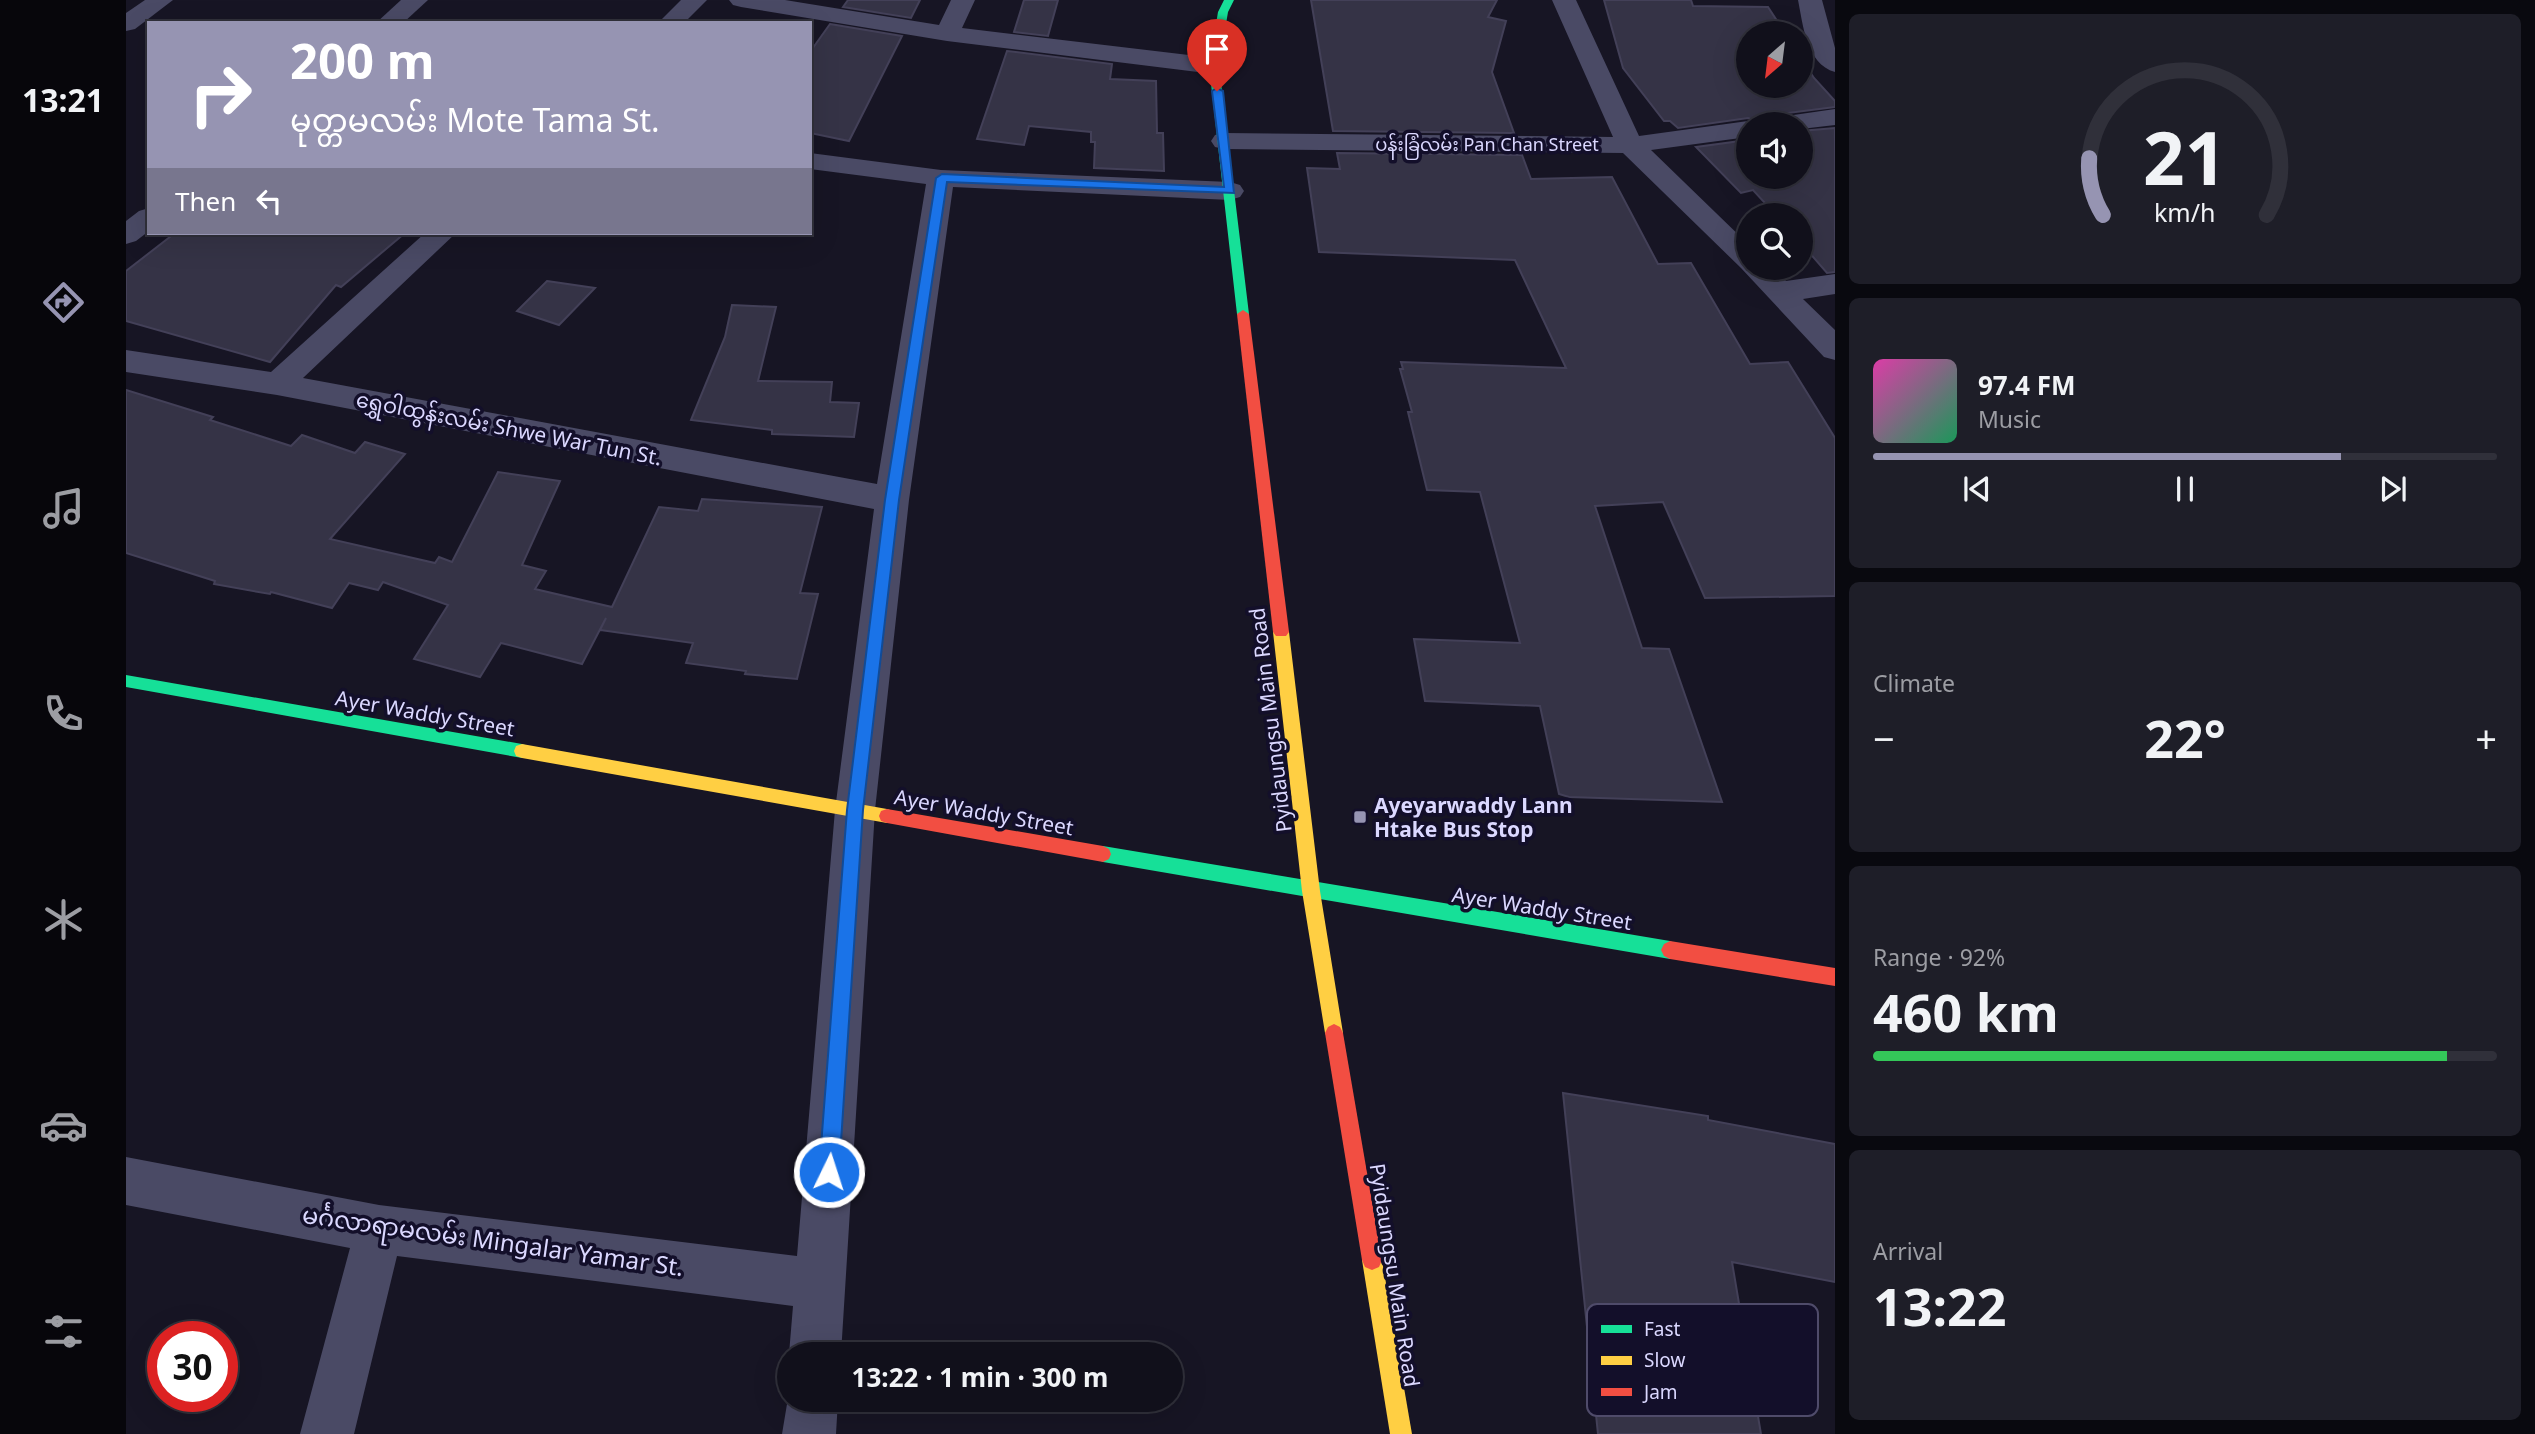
<!DOCTYPE html>
<meta charset="utf-8">
<style>
:root{--surface:#11101b;--page:#1e1e28;--text:#f1f3f6;--muted:#9c9da3;--line:#30303a;--accent:#9694b2}
body{margin:0;font-family:"Noto Sans","Noto Sans Myanmar",sans-serif;background:var(--page);color:var(--text);height:100vh;display:flex;flex-direction:column;font-size:26px;white-space:nowrap}
*{box-sizing:border-box;margin:0}
p{font-size:23px;color:var(--muted)}
.icon{flex:none;width:38px;height:38px;fill:none;stroke:currentColor;stroke-width:2;stroke-linecap:round;stroke-linejoin:round}
.map{position:relative;flex:1;overflow:hidden}
.details{display:flex;flex-direction:column;gap:14px;padding:14px;background:#09090f;width:700px}
.details>*{flex:none}
.hud{position:absolute;left:21px;top:21px;width:665px;height:214px;border-radius:0px;box-shadow:0 7px 28px #0002,0 0 0 2px var(--line);background:#9694b2;color:#fff;overflow:hidden}
.needle{width:46px;rotate:208deg}
.controls{position:absolute;left:1610px;top:21px;display:grid;gap:14px}
.controls a{display:grid;place-items:center;width:77px;height:77px;border-radius:50%;background:var(--surface);box-shadow:0 7px 28px #0002,0 0 0 2px var(--line);font-size:35px}
.speed{position:absolute;left:21px;top:1321px;display:flex;gap:14px;font-size:35px;font-weight:700;text-align:center}
.speed>*{display:grid;place-content:center;width:91px;height:91px;border-radius:50%;background:var(--surface);box-shadow:0 7px 28px #0002,0 0 0 2px var(--line);line-height:1}
.speed .limit{border:10px solid #d22;background:#fff;color:#111}
.pin{position:absolute;display:grid;place-items:center;width:60px;height:60px;color:#fff;margin:-72px -30px;border-radius:50% 50% 50% 0;rotate:-45deg;box-shadow:0 0 7px #0007}
.pin .icon{rotate:45deg}
.me{position:absolute;width:77px;margin:-38px;rotate:4deg;stroke-linejoin:round;filter:drop-shadow(0 0 5px #0008)}
.turn{display:flex;align-items:center;gap:24px;height:147px;padding:0 28px;font-size:32px}
.turn .icon{width:91px;height:91px;stroke-width:2.5}
.turn b{display:block;font-size:49px;line-height:60px}
.then{display:flex;align-items:center;height:66px;padding:0 28px;background:#0003;gap:14px;font-size:26px}
.big{font-size:52px;font-weight:700;line-height:1.1}
.details .widget{flex:1;display:flex;flex-direction:column;justify-content:center;gap:10px;min-width:0;padding:0 24px;border-radius:10px;background:var(--page)}
.details .dial{align-items:center;gap:0}
.dial svg{height:182px;overflow:visible;fill:none;stroke:var(--line);stroke-width:7;stroke-linecap:round;text-anchor:middle}
.dial text{fill:var(--text);stroke:none}
.song{display:flex;align-items:center;gap:21px}
.cover{width:84px;height:84px;border-radius:10px;background:linear-gradient(135deg,hsl(320 70% 55%),hsl(150 70% 35%))}
.played{height:7px;border-radius:4px;background:linear-gradient(90deg,var(--accent) 75%,var(--line) 75%)}
.keys{display:flex;justify-content:space-around;direction:ltr}
.heat{display:flex;justify-content:space-between;align-items:center;font-size:38px;direction:ltr}
.charge{height:10px;border-radius:5px;background:linear-gradient(90deg,#34c759 92%,var(--line) 0)}
.trip{position:absolute;left:651px;top:1342px;width:406px;height:70px;border-radius:35px;background:var(--surface);box-shadow:0 7px 28px #0002,0 0 0 2px var(--line);font-weight:700;line-height:70px;text-align:center}
main{display:flex;flex:1;min-height:0}
.dock{display:flex;flex-direction:column;width:126px;justify-content:space-around;align-items:center;background:#07060b;color:var(--muted)}
.dock .icon{width:49px;height:49px}
.dock .selected{color:var(--accent)}
.dock b{font-size:32px;color:var(--text)}
.map>svg:first-child{display:block}
.building{fill:#353346;stroke:#434058;stroke-width:2}
.lines{fill:none;stroke-linecap:round;stroke-linejoin:round}
.street{fill:#4a4a65;fill-rule:evenodd}
.fast{fill:#16e098;fill-rule:evenodd}
.slow{fill:#ffcf43;fill-rule:evenodd}
.jam{fill:#f24e42;fill-rule:evenodd}
.route{fill:#1a73e8;stroke:#114b97;stroke-width:2}
.poi-dot{fill:#9694b2;stroke:#130f2a;stroke-width:2.5}
.labels{text-anchor:middle;dominant-baseline:central;stroke-width:7;stroke-linejoin:round;paint-order:stroke}
.far-street-label{font-size:18px;fill:#dbd8ff;stroke:#130f2a}
.street-label{font-size:21px;fill:#dbd8ff;stroke:#130f2a}
.poi-label{font-size:21px;font-weight:bold;fill:#dbd8ff;stroke:#130f2a;text-anchor:start}
.near-street-label{font-size:24px;fill:#dbd8ff;stroke:#130f2a}
.key{fill:#130f2a;stroke:#4f4b6a;stroke-width:2}
.key-label{font-size:19px;fill:#dbd8ff}
</style>
<main>
<nav class="dock">
<b>13:21</b>
<svg class="icon selected" aria-label="directions" viewBox="0 0 24 24"><path d="M12 3l9 9-9 9-9-9zM9 14v-3h6M13 9l2 2-2 2"/></svg>
<svg class="icon" aria-label="music" viewBox="0 0 24 24"><path d="M9 18V5l10-2v13"/><circle cx="6" cy="18" r="3"/><circle cx="16" cy="16" r="3"/></svg>
<svg class="icon" aria-label="phone" viewBox="0 0 24 24"><path d="M5 4h4l2 5-3 2q2 4 5 5l2-3 5 2v4C11 20 4 13 5 4z"/></svg>
<svg class="icon" aria-label="climate" viewBox="0 0 24 24"><path d="M12 3v18M4 7l16 10M4 17L20 7"/></svg>
<svg class="icon" aria-label="car" viewBox="0 0 24 24"><path d="M5 17H2v-5l4-1 3-4h7l3 4 3 1v5h-3M9 17h6M6 11h13"/><circle cx="7" cy="17" r="2"/><circle cx="17" cy="17" r="2"/></svg>
<svg class="icon" aria-label="filters" viewBox="0 0 24 24"><path d="M4 7h16M4 17h16"/><circle cx="9" cy="7" r="2"/><circle cx="15" cy="17" r="2"/></svg>
</nav>
<div class="map">
<svg width="1709" height="1434" viewBox="0 0 1709 1434">
<rect width="100%" height="100%" fill="#171524"/>
<!-- building -->
<g class="building">
<polygon points="722,0 794,0 785,18 717,7"/>
<polygon points="898,0 932,0 922,36 888,32"/>
<polygon points="1185,0 1371,0 1362,17 1380,21 1366,72 1388,133 1207,131"/>
<polygon points="1478,0 1565,0 1567,6 1642,7 1659,33 1622,33 1622,86 1675,86 1675,58 1688,78 1709,101 1709,107 1646,115 1639,124 1622,118 1552,128 1544,121 1538,121 1497,68"/>
<polygon points="704,24 776,36 723,141 684,133 684,52"/>
<polygon points="881,51 986,64 984,79 1030,81 1031,133 1037,133 1038,171 968,168 969,142 965,142 965,132 903,126 898,145 851,139"/>
<polygon points="1709,128 1709,272 1701,273 1675,243 1675,215 1650,215 1627,190 1615,193 1570,147 1622,140 1622,177 1675,177 1675,131"/>
<polygon points="1211,153 1396,155 1405,179 1486,177 1532,264 1565,263 1624,364 1662,362 1709,438 1709,596 1579,598 1537,502 1469,506 1516,648 1543,649 1596,802 1443,797 1433,794 1414,706 1299,701 1288,639 1394,643 1354,492 1301,490 1282,412 1286,412 1274,369 1277,369 1275,362 1440,368 1389,260 1193,252 1181,168 1214,169"/>
<polygon points="49,233 279,233 215,287 210,285 144,362 0,321 0,271"/>
<polygon points="421,281 469,288 433,325 391,311"/>
<polygon points="606,305 650,307 632,381 706,382 704,402 733,403 728,437 646,434 646,430 565,420 599,337"/>
<polygon points="0,390 87,417 84,420 165,446 176,435 229,453 239,442 279,454 204,539 309,563 313,557 326,562 372,472 434,481 396,565 420,571 409,589 486,607 533,507 572,511 576,499 696,507 674,593 692,594 671,679 619,674 620,671 560,663 567,643 474,630 480,618 456,664 375,643 354,677 288,659 322,605 257,582 252,590 223,583 206,608 145,592 144,594 88,584 89,581 0,553"/>
<polygon points="1437,1093 1582,1116 1582,1120 1709,1144 1709,1282 1606,1262 1635,1434 1472,1434"/>
</g>
<g class="lines">
<!-- street -->
<g class="street">
<polygon points="19,0 47,0 9,29 0,31 0,13"/>
<polygon points="275,0 302,0 277,23 250,23"/>
<polygon points="555,0 581,0 558,23 532,23"/>
<polygon points="603,0 659,0 813,25 825,0 849,0 836,28 1088,58 1097,61 1101,66 1097,71 1088,74 821,41 615,7 607,5"/>
<polygon points="1426,0 1450,0 1513,136 1622,121 1631,123 1622,124 1622,137 1525,150 1622,244 1622,268 1647,268 1660,281 1709,274 1709,294 1677,299 1709,330 1709,360 1698,357 1615,268 1497,153 1098,149 1089,147 1085,141 1089,135 1098,133 1487,137"/>
<path d="M1672,0H1696L1709,48V72C1680,64 1677,24 1672,0Z"/>
<polygon points="1709,109 1709,125 1675,129 1675,124 1642,124 1646,118"/>
<polygon points="684,153 815,170 1104,182 1114,185 1118,191 1114,197 1104,200 827,187 783,500 749,810 715,1354 663,1354 667,1306 271,1256 228,1434 174,1434 224,1248 0,1205 0,1157 253,1205 671,1256 709,810 748,509 151,395 0,372 0,350 145,372 299,233 330,233 177,378 751,484 800,184 684,169"/>
<polygon points="23,208 23,231 10,241 0,244 0,221 13,211"/>
<polygon points="663,1392 663,1400 712,1400 710,1434 656,1434"/>
</g>
<!-- fast -->
<g class="fast">
<polygon points="1098,0 1108,0 1102,12 1093,66 1123,314 1117,318 1111,314 1083,66 1092,12"/>
<polygon points="0,675 396,744 402,746 404,751 402,756 396,758 0,687"/>
<polygon points="977,846 1544,941 1550,944 1553,950 1550,956 1544,959 977,862 971,859 969,854 971,849"/>
</g>
<!-- slow -->
<g class="slow">
<polygon points="1155,626 1160,628 1163,632 1194,891 1217,1033 1214,1039 1208,1042 1202,1039 1199,1033 1176,891 1147,632 1150,628"/>
<polygon points="396,744 761,809 767,811 769,816 767,821 761,823 396,758 390,756 388,751 390,746"/>
<polygon points="1246,1250 1253,1253 1256,1260 1286,1434 1264,1434 1236,1260 1239,1253"/>
</g>
<!-- jam -->
<g class="jam">
<polygon points="1117,310 1123,314 1163,632 1160,636 1150,636 1147,632 1111,314"/>
<polygon points="761,809 977,846 983,849 985,854 983,859 977,862 761,823 755,821 753,816 755,811"/>
<polygon points="1544,941 1709,968 1709,986 1544,959 1538,956 1535,950 1538,944"/>
<polygon points="1208,1024 1214,1027 1217,1033 1256,1260 1253,1267 1246,1270 1239,1267 1236,1260 1199,1033 1202,1027"/>
</g>
</g>
<!-- route -->
<polygon class="route" points="1091,88 1097,91 1108,193 821,182 773,500 737,810 713,1172 710,1179 703,1182 696,1179 693,1172 721,810 759,500 810,178 816,174 1098,187 1086,91"/>
<!-- markers -->
<rect class="poi-dot" x="1227" y="810" width="14" height="14" rx="3.5"/>
<g class="labels">
<!-- far-street labels -->
<g class="far-street-label">
<text x="1361" y="144">ပန်းခြံလမ်း Pan Chan Street</text>
</g>
<!-- street labels -->
<g class="street-label">
<text transform="translate(383 428) rotate(11)">ရွှေဝါထွန်းလမ်း Shwe War Tun St.</text>
<text transform="translate(299 713) rotate(10)">Ayer Waddy Street</text>
<text transform="translate(1144 720) rotate(-97)">Pyidaungsu Main Road</text>
<text transform="translate(858 812) rotate(10)">Ayer Waddy Street</text>
<text transform="translate(1416 908) rotate(9)">Ayer Waddy Street</text>
<text transform="translate(1269 1275) rotate(81)">Pyidaungsu Main Road</text>
</g>
<!-- poi labels -->
<g class="poi-label">
<text x="1248" y="805">Ayeyarwaddy Lann<tspan x="1248" dy="24">Htake Bus Stop</tspan></text>
</g>
<!-- near-street labels -->
<g class="near-street-label">
<text transform="translate(367 1240) rotate(8)">မင်္ဂလာရာမလမ်း Mingalar Yamar St.</text>
</g>
</g>
<!-- legend -->
<rect x="1461" y="1304" width="231" height="112" rx="10" class="key"/>
<rect x="1475" y="1325" width="31" height="8" fill="#16e098"/>
<rect x="1475" y="1356" width="31" height="9" fill="#ffcf43"/>
<rect x="1475" y="1388" width="31" height="8" fill="#f24e42"/>
<g class="key-label">
<text x="1518" y="1336">Fast</text>
<text x="1518" y="1367">Slow</text>
<text x="1518" y="1399">Jam</text>
</g>
</svg>
<div class="controls">
<a><svg class="needle" viewBox="-14 -14 28 28"><path d="M0-13l5 13h-10z" fill="#e53935"/><path d="M0 13l5-13h-10z" fill="#9c9da3"/></svg></a>
<a><svg class="icon" aria-label="sound" viewBox="0 0 24 24"><path d="M4 9h4l5-4v14l-5-4H4zM17 9q2 3 0 6"/></svg></a>
<a><svg class="icon" aria-label="search" viewBox="0 0 24 24"><circle cx="10" cy="10" r="6"/><path d="M15 15l6 6"/></svg></a>
</div>
<div class="speed"><div class="limit">30</div></div>
<div class="pin" style="left:1091px;top:91px;background:#d93025"><svg class="icon" aria-label="arrive" viewBox="0 0 24 24"><path d="M6 21V4h12l-3 4 3 4H6"/></svg></div>
<svg class="me" style="left:703px;top:1172px" viewBox="-20 -20 40 40"><circle r="17" fill="#1a73e8" stroke="#fff" stroke-width="3"/><path d="M0-11L8 9 0 5-8 9z" fill="#fff"/></svg>
<div class="trip">13:22 · 1 min · 300 m</div>
<div class="hud">
<div class="turn"><svg class="icon" aria-label="right" viewBox="0 0 24 24"><path d="M7 20v-9h11M14 6l5 5-5 5"/></svg><div><b>200 m</b>မုတ္တမလမ်း Mote Tama St.</div></div>
<div class="then">Then<svg class="icon" aria-label="left" viewBox="0 0 24 24"><path d="M17 20v-9H6M10 6l-5 5 5 5"/></svg></div>
</div>
</div>
<section class="details">
<div class="widget dial"><svg viewBox="0 0 100 80">
<path d="M14 69A42 42 0 1 1 86 69"/>
<path d="M14 69A42 42 0 0 1 8 44" stroke="#9694b2"/>
<text x="50" y="56" font-size="32" font-weight="700">21</text>
<text x="50" y="72" font-size="11">km/h</text>
</svg></div>
<div class="widget">
<div class="song"><i class="cover"></i><div><b>97.4 FM</b><p>Music</p></div></div>
<div class="played"></div>
<div class="keys"><svg class="icon" aria-label="previous" viewBox="0 0 24 24"><path d="M18 5L8 12l10 7zM5 5v14"/></svg><svg class="icon" aria-label="pause" viewBox="0 0 24 24"><path d="M8 5v14M16 5v14"/></svg><svg class="icon" aria-label="next" viewBox="0 0 24 24"><path d="M6 5l10 7-10 7zM19 5v14"/></svg></div>
</div>
<div class="widget"><p>Climate</p>
<div class="heat"><a>−</a><b class="big">22°</b><a>+</a></div>
</div>
<div class="widget"><p>Range · 92%</p><b class="big">460 km</b><div class="charge"></div></div>
<div class="widget"><p>Arrival</p><b class="big">13:22</b></div>
</section>
</main>
